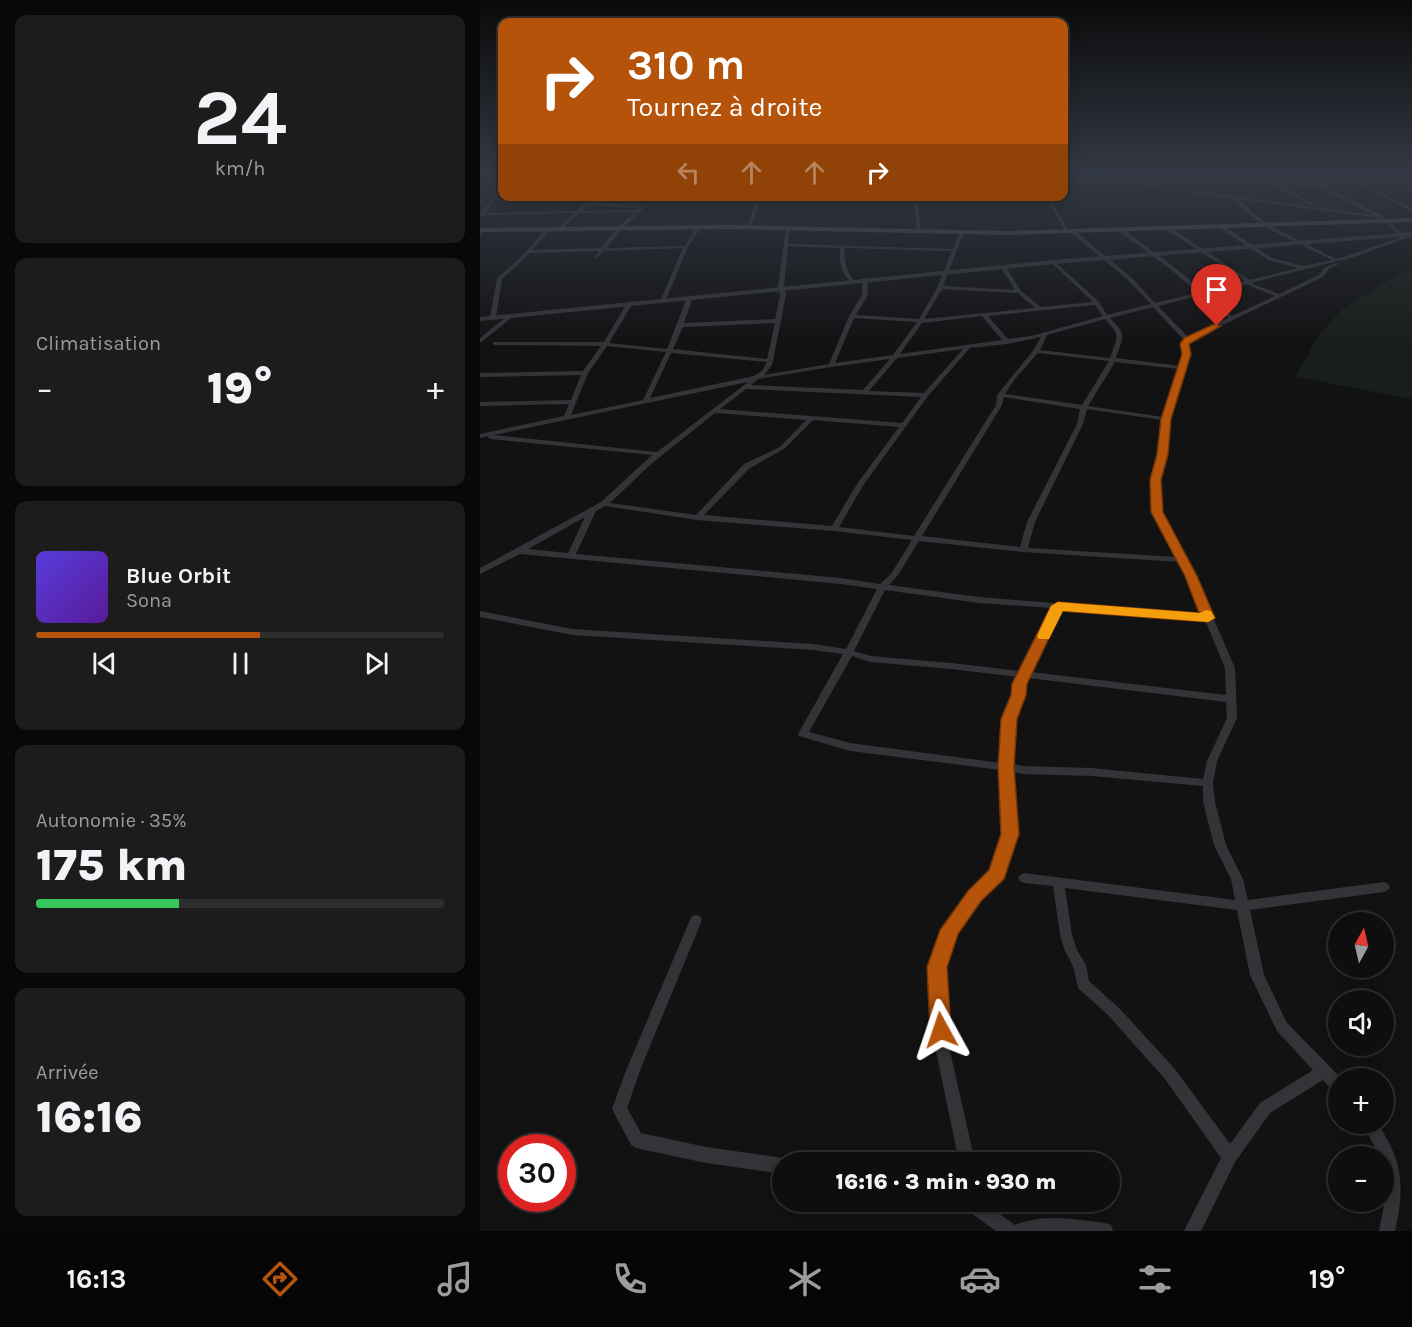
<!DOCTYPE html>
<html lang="fr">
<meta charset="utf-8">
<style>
:root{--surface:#0e0e0e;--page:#1c1c1c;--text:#f1f3f6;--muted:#9b9c9e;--line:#2e2e2e;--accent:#b45309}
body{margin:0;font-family:Karla,sans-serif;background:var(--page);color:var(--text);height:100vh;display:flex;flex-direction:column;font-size:22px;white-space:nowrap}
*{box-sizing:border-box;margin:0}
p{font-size:20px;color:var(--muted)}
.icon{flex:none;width:33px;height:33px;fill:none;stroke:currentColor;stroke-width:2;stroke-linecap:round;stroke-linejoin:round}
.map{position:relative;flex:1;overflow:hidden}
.side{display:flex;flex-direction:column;gap:15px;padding:15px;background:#080808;width:480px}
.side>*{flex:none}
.top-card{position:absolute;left:18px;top:18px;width:570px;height:183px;border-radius:12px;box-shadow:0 3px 15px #0003,0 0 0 2px var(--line);background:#b45309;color:#fff;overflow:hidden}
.needle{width:39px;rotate:8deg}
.fabs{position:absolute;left:848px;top:912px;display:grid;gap:12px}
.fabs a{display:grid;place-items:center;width:66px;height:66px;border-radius:50%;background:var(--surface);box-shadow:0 3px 15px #0003,0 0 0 2px var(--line);font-size:30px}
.speed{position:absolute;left:18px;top:1134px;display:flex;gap:12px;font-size:30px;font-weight:700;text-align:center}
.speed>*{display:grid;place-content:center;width:78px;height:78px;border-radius:50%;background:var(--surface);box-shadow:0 3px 15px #0003,0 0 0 2px var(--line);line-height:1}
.speed .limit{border:9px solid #d22;background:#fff;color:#111}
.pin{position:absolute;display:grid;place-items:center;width:51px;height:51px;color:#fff;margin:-62px -26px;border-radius:50% 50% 50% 0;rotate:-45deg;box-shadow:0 0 6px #0007}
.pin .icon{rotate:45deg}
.me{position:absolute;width:66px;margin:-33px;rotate:355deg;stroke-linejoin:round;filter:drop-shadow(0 0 4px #0008)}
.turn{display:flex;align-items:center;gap:21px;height:126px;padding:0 30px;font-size:27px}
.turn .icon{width:78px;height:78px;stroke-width:2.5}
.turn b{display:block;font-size:42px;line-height:51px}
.lanes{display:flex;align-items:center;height:57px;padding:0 30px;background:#0003;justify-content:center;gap:30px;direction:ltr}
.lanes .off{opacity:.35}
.big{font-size:45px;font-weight:800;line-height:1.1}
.side .card{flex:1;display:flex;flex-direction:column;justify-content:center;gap:9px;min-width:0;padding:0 21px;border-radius:12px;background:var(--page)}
.side .dial{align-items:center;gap:0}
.dial b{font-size:78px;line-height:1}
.song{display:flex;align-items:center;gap:18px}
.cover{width:72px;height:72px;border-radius:9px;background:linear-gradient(135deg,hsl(250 70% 55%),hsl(270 70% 35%))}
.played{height:6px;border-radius:3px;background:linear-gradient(90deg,var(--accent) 55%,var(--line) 55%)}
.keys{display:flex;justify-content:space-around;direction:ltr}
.heat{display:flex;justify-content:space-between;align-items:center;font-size:33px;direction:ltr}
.charge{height:9px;border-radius:4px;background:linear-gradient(90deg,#34c759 35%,var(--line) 0)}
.trip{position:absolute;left:292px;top:1152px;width:348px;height:60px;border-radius:30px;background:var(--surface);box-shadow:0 3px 15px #0003,0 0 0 2px var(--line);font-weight:800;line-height:60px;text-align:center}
.tabs{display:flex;height:96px;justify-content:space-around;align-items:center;background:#060606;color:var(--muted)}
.tabs .icon{width:42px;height:42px}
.tabs .on{color:var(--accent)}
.tabs b{font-size:27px;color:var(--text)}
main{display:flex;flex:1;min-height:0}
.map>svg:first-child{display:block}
.green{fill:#181e19}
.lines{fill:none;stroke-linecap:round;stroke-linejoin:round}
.minor{fill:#333438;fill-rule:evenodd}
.tertiary{fill:#333438;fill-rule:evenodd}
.secondary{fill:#414348;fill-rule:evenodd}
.route{fill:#b45309;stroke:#753606;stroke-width:1.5}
.slow{fill:#f59e0b}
</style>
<main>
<section class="side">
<div class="card dial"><b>24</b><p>km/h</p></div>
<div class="card"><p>Climatisation</p>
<div class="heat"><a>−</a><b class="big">19°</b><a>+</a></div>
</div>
<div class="card">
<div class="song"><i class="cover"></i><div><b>Blue Orbit</b><p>Sona</p></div></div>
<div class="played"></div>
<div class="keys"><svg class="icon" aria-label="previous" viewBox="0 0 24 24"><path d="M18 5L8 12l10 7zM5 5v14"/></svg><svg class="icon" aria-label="pause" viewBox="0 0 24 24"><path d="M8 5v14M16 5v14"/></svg><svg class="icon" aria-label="next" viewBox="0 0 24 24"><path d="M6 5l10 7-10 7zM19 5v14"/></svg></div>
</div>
<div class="card"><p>Autonomie · 35%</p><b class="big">175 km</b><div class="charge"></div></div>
<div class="card"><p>Arrivée</p><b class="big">16:16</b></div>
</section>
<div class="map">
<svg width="932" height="1231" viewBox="0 0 932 1231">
<rect width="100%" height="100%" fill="#121213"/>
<!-- green -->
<g class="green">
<polygon points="296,197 296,196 345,197 341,211 290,211"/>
<polygon points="932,266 932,399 816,377 835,341 860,311"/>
</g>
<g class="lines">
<!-- minor -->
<g class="minor">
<polygon points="19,172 22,172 22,173"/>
<path d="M595,172H605L694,188L893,215L838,186L804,188L834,204L833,206L799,188L740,191L738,190L795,186L770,172H775L800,186L834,184L812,172H818L839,184L874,182L856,172H862L880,182L913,180L898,172H904L918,180L932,179V181L922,182L932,186V189L917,182L884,184L932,208V211L878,184L844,186L903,216L922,234L920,236L900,218L757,199L787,224L856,259L870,255L932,233V236L874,257L774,282L773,284L799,294L839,275L845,267L857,263L859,264L849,269L843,277L709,341L707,344L710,354L689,419L686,454L679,480L681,512L715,576L755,668L757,718L737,761L733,783L735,802L746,845L763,879L768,900L904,882L908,884L910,887L908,890L904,892L770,910L784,975L807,1023L861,1078H858V1093L853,1091L843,1080L790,1113L755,1162L721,1231H704L741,1158L685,1079L629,1016L598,988L593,966L585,951L580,935L573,886L544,883L540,881L538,878L540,875L544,873L755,900L751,879L734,845L723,802V786L611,776L543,774L532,772L536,834L523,874L499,900L476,932L464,967L470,1051L495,1162H479L456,1051L450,967L466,926L491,892L512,872L524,834L521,770L370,751L319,736L318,734L363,654L333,650L92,635L0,617V611L92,629L333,644L366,649L397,589L361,584L40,554L0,574V568L121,502L172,455L11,439L9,438L8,436L0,438V434L84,416L89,404L0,406V402L91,400L101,375L0,377V373L103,371L121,346L15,345L13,344V342H124L147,303L150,301L153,303L129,343L187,349L207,297L210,295L213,297L204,323L295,319L300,295L298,287L306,228L308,227L310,228L308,244L473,249L480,233L484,232L463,286L535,290L521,267L523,266H525L541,291L561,307L613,302L572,263V262L574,261L619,302L627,315L671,304L648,280L590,232V230H594L652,278L675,303L718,293L689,268L640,232V230H644L693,266L723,291L765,281L687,230V228H691L770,280L818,268L788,260L738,227V225H742L792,258L824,266L852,260L783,226L751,198L694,190L602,174V180L594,186L584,188V186L592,184L599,179V173ZM308,246L360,248C359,262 361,274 372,283L375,281C366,271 364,261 365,248L472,251L456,290L439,319L376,315L388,295L387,279L382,278V295L369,316L349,364L284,375L292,365L306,295L304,287ZM766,284L795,296L752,316L726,294ZM462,289L538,293L555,308L444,319ZM721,295L748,318L708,337L678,306ZM615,305L623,316L551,336L528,339L508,316ZM673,307L704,340L701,344L704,354L700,366L636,358C643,336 648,336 630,318ZM502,316L522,340L420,354L442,323ZM374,318L437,322L413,355L355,363ZM625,319C642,337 637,336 630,358L560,350L567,335ZM295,323L287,359L193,349L203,327ZM561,337L552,352L517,395L516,405L434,536L359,527L384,484L448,396L490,348L527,344ZM127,346L186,352L163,400L91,415L108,373ZM483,349L444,393L389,391L417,358ZM191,353L287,362L282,371L274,376L170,398ZM558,353L629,361L602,405L525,394L534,380ZM410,359L383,390L271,385L278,379L351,367ZM635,362L699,369L683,417L608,406ZM268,382L177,452L14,435ZM266,389L441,397L422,423L240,409ZM524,397L600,409L597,424L547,522L540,547L442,536L522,405ZM607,409L682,420L678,454L671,480L673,512L697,557L548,548L555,522L603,424ZM235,413L326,420L300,447L264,464L216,515L130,503L170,465ZM333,420L419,427L377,484L352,526L224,515L270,468L304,449ZM125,506L217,520L354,531L432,540L411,574L400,584L361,578L96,554L116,511ZM105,517L88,553L48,549ZM439,541L543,552L700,562L723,615L499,597L409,585L418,575ZM405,590L499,603L572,608L541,671L471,663L391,656L374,651ZM581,609L725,620L745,668L746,695L551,672ZM372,656L390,662L471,669L539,677L524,719L521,763L370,743L329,732ZM548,678L746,702L747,718L727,761L723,779L611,768L543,766L532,764L534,719ZM585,888L757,910L770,975L797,1031L833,1070L780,1103L750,1144L695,1069L639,1008L609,981L606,965L597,950L592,935Z"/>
<polygon points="706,172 711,172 738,190 735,191"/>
<rect x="0" y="186" width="22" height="2"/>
<path d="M21,189H22V192L5,213L97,211L112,196H117L110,203L163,206V209L142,229L126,248L205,246L217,226L221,227L208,247L186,300L181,299L203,248L124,251L117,258L115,257L119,251L50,253L22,279L16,317L13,319L10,317L17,278L39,259L67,228L71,229L52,250L121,248L138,227L155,212L99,213L80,230L78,228L94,213L3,215L0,217V213ZM108,205L159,208L157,210L102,211Z"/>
<polygon points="278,196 282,196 272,224 277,228 275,229 268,224"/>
<polygon points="433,196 437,196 441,231 439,232 437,231"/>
<polygon points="565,196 569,196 589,232 585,231"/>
<polygon points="2,229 6,230 0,236 0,232"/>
<polygon points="30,314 35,315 0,343 0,338"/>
<polygon points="216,915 220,916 222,920 161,1068 147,1108 161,1133 226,1147 303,1158 308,1161 309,1162 303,1162 303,1174 226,1163 156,1148 151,1145 132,1109 147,1068 210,920 212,916"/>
<path d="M882,1124H898C923,1162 925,1187 915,1231H899L905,1200L906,1187L903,1156H900Z"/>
<path d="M482,1202H503L535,1225C564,1213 595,1219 625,1223L631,1225L633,1231H516L484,1208Z"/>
</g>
<!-- tertiary -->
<polygon class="tertiary" points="932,232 932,236 574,264 0,321 0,317 574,260"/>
<!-- secondary -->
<polygon class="secondary" points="932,218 932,222 527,235 249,229 0,232 0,228 249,225 527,231"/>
</g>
<!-- sky -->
<linearGradient id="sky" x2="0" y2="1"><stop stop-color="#0a0a0a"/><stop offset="0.5" stop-color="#333944"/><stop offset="1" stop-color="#333944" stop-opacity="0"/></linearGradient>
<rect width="932" height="345" fill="url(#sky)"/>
<!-- route -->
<polygon class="route" points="734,324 741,326 709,344 711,354 691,419 688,454 681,480 683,512 717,576 735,618 728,622 582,611 547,684 546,695 537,719 534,767 539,834 524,879 501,901 478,934 467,967 471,1030 468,1037 461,1040 453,1037 450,1030 447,967 460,930 488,891 509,870 521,834 518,767 521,719 531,695 532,684 571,606 578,602 719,613 705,576 671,512 670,480 677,454 681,419 702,354 700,344 704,338"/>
<!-- slow -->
<polygon class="slow" points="578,602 720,613 726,610 731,611 735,618 728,622 583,611 569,639 559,639 557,636 571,606"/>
</svg>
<div class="fabs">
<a><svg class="needle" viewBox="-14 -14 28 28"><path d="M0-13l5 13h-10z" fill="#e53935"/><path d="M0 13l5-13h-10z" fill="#9b9c9e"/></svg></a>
<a><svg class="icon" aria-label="sound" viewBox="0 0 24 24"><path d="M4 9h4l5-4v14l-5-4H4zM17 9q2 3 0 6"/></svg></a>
<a>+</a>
<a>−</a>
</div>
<div class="speed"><div class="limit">30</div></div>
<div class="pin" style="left:737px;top:326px;background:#d93025"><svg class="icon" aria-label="arrive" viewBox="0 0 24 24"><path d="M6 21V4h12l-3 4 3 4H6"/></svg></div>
<svg class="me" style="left:461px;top:1030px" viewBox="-20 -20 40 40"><path d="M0-17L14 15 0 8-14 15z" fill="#b45309" stroke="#fff" stroke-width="4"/></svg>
<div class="trip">16:16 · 3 min · 930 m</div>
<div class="top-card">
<div class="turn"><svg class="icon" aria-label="right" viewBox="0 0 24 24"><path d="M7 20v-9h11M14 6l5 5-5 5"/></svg><div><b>310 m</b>Tournez à droite</div></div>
<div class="lanes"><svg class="icon off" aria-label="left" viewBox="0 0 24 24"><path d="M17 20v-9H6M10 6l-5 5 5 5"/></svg><svg class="icon off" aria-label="ahead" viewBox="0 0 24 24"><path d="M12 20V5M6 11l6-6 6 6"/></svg><svg class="icon off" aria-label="ahead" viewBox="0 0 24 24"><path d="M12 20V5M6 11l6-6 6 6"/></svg><svg class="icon" aria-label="right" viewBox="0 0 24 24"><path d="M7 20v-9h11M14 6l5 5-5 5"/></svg></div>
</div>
</div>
</main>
<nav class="tabs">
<b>16:13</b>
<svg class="icon on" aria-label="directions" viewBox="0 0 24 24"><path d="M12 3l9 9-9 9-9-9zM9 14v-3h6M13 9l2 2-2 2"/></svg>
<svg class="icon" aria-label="music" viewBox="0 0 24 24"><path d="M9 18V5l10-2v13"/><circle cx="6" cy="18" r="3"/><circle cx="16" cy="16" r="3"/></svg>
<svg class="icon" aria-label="phone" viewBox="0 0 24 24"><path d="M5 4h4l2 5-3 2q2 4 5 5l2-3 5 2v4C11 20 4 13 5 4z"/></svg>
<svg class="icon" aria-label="climate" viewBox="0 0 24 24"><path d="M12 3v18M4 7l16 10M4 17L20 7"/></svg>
<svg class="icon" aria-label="car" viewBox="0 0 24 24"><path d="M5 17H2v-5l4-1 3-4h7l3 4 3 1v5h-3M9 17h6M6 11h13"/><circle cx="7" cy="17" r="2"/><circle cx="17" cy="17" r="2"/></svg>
<svg class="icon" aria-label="filters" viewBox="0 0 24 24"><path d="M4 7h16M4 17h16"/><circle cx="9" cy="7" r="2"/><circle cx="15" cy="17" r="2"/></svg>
<b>19°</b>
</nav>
